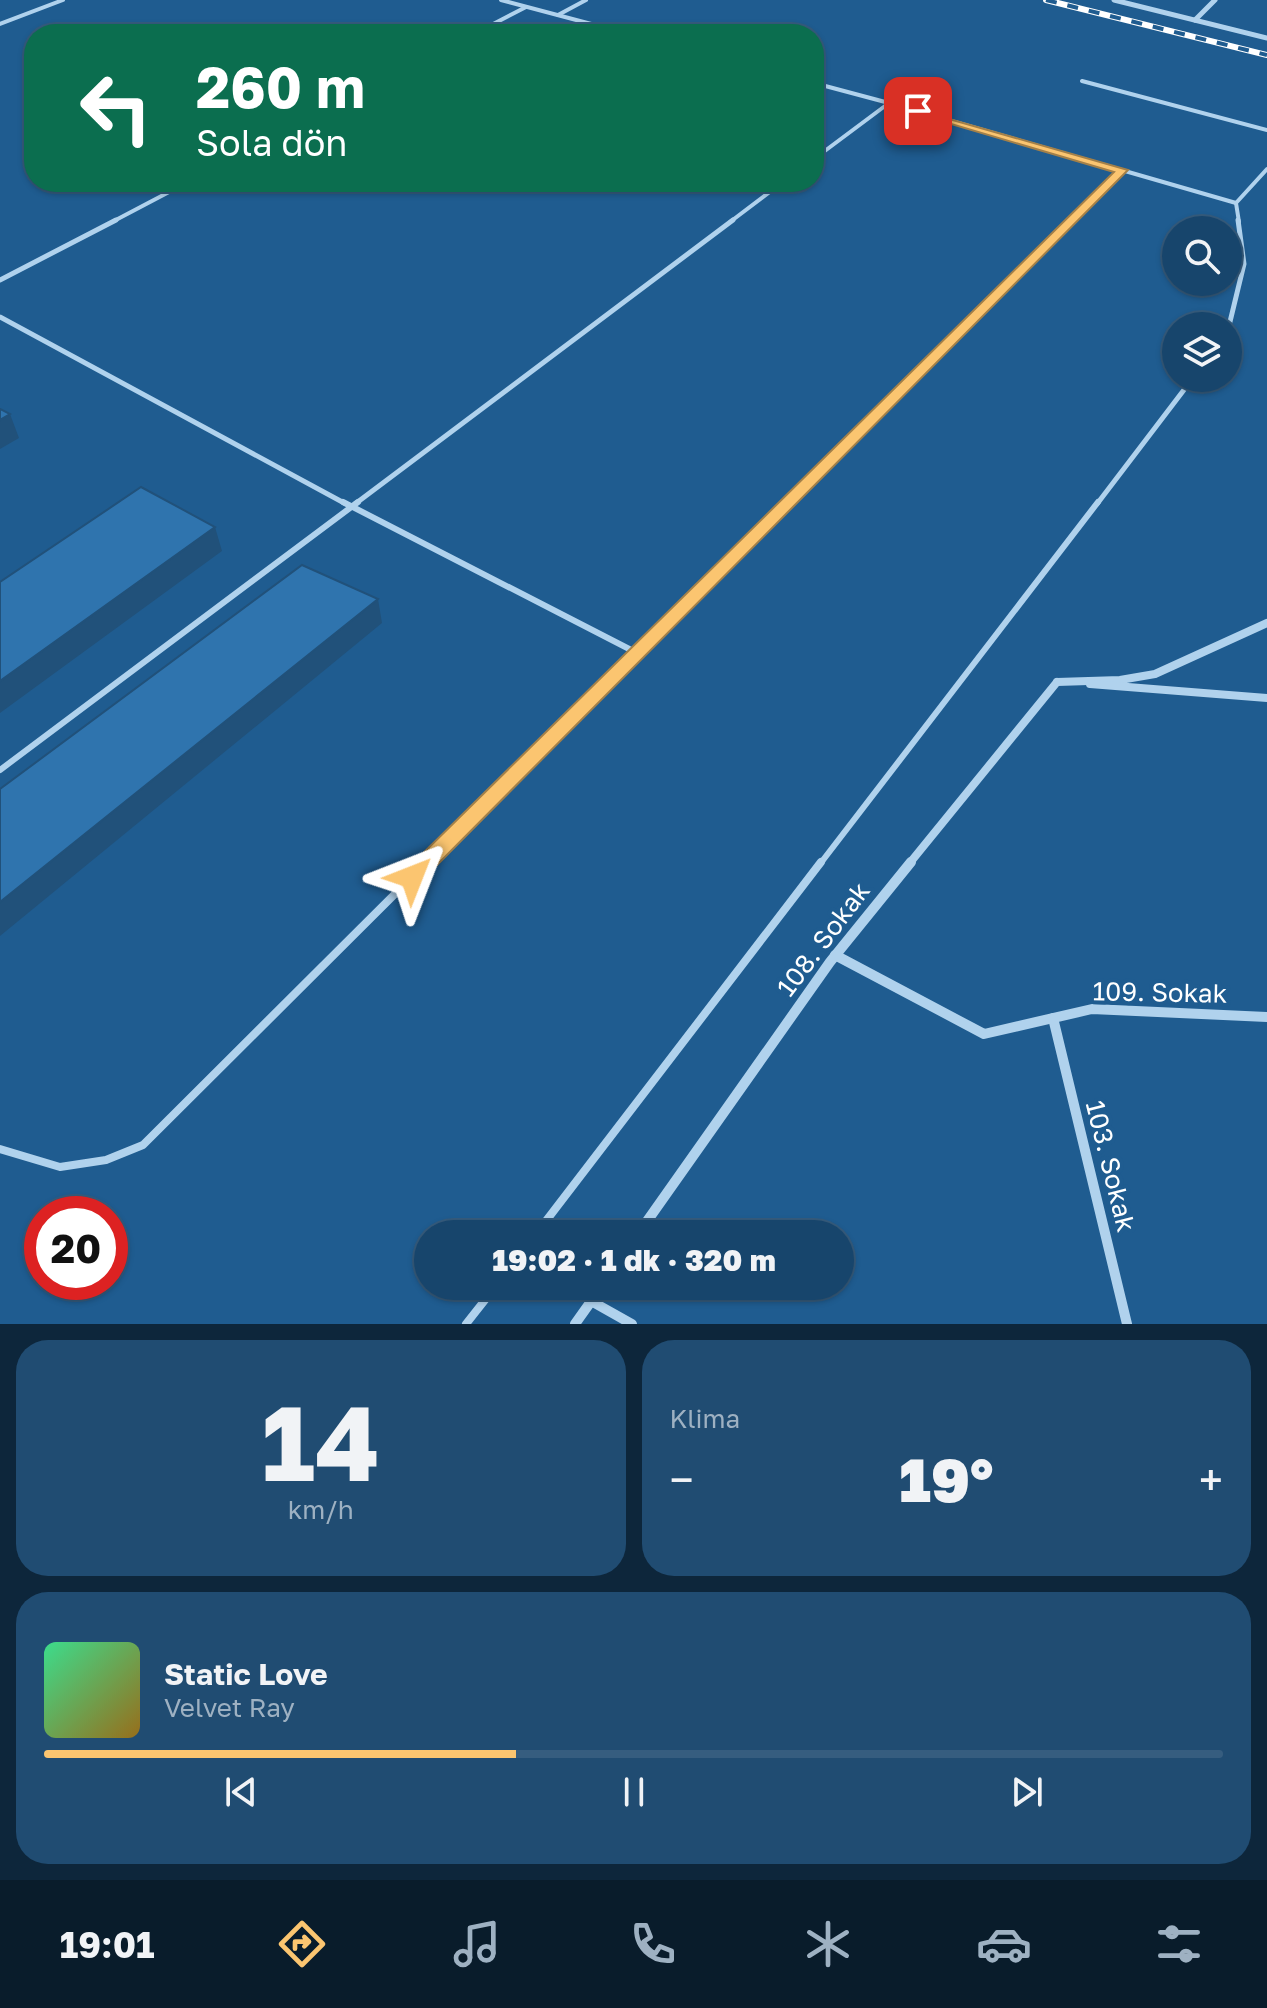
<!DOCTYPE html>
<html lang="tr">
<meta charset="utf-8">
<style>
:root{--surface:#17456c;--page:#204c72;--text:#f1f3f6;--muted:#9eb1c2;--line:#365d7f;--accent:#fbc570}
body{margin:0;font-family:"Golos Text",sans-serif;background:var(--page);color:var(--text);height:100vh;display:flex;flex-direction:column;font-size:30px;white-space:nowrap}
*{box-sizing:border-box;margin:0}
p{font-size:26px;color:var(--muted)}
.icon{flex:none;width:44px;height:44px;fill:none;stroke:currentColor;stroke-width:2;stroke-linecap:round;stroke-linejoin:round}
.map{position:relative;height:1324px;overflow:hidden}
.side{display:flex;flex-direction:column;gap:16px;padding:16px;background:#0d263b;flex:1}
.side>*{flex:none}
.banner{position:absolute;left:24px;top:24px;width:800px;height:168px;border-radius:32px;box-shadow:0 2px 6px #0004,0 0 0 2px var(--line);background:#0b6e4f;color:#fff;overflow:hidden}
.fabs{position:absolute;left:1162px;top:216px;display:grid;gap:16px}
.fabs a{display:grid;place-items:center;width:80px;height:80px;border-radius:50%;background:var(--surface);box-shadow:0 2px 6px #0004,0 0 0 2px var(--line);font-size:40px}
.speed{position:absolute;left:24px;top:1196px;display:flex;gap:16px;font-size:40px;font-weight:700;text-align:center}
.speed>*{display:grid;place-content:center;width:104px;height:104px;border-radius:50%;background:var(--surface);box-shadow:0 2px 6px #0004,0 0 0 2px var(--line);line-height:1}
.speed .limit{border:12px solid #d22;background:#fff;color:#111}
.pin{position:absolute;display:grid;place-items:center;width:68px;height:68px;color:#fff;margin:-34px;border-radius:16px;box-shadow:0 4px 12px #0006}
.me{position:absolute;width:88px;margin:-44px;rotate:45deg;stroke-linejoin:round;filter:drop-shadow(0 0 6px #0008)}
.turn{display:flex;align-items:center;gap:28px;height:168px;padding:0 40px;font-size:36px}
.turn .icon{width:104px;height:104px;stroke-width:2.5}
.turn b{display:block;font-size:56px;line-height:68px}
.big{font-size:60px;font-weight:800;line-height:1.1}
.side .widget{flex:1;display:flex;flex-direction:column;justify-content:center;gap:12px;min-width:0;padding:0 28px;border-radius:32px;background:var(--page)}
.side .dial{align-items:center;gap:0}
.dial b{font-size:104px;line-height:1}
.song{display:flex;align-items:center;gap:24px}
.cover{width:96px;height:96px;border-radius:12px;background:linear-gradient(135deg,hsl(150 70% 55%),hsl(40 70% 35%))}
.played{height:8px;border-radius:4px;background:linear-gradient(90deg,var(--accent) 40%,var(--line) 40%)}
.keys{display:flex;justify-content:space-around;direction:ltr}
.heat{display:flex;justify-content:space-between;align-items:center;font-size:44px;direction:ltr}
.side .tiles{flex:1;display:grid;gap:16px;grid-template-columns:1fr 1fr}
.widget:last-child{grid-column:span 2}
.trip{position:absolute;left:414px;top:1220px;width:440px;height:80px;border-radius:40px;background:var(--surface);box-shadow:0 2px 6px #0004,0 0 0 2px var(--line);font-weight:800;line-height:80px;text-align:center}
.menu{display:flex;height:128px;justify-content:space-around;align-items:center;background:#091c2b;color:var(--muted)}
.menu .icon{width:56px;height:56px}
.menu .on{color:var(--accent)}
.menu b{font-size:36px;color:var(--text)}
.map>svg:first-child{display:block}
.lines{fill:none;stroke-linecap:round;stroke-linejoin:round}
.lane-far3{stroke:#b0d2ed;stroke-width:4}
.lane-far2{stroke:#b0d2ed;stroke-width:5}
.lane-far1{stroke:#b0d2ed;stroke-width:6}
.lane{stroke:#b0d2ed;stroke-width:8}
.street-far2{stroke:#b0d2ed;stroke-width:5}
.street-far1{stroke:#b0d2ed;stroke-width:8}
.street{stroke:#b0d2ed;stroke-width:10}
.rail-casing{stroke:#fff;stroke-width:6}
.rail{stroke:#1f5c90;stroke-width:4;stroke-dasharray:11;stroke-linecap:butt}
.shaded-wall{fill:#21517a}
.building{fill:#2f74ae;stroke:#21517a;stroke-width:2}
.route{fill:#fbc570;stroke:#a38049;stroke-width:2}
.labels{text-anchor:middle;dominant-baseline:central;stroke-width:8;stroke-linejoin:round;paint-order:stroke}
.near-street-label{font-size:26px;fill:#fff;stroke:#1f5c90}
</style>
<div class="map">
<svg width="1267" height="1324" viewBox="0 0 1267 1324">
<rect width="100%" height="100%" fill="#1f5c90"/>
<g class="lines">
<!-- lane-far3 -->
<g class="lane-far3">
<polyline points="501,0 629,34"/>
<polyline points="558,15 586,0"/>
<polyline points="0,24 63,0"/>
<polyline points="474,34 526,7"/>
<polyline points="1082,81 1267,130"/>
<polyline points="814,83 889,103"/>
<polyline points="814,159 889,103 1236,203"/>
<polyline points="112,222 188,182"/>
<polyline points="730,222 783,182"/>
<polyline points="1070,222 1122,170"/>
<polyline points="1239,222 1236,203 1267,169"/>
</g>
<!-- lane-far2 -->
<g class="lane-far2">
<polyline points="0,280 116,220"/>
<polyline points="0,317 346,504"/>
<polyline points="1228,330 1244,264 1238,220"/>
<polyline points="355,504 733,220"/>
<polyline points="787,504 1072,220"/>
<polyline points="1097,504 1193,378"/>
</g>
<!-- lane-far1 -->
<g class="lane-far1">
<polyline points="343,502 637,653"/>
<polyline points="0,770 358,502"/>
<polyline points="425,864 789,502"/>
<polyline points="820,864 1098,502"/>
</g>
<!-- lane -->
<g class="lane">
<polyline points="0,1149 60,1167 106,1160 143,1145 427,862"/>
<polyline points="536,1234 821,862"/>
<polyline points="466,1324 496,1286"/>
</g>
<!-- street-far2 -->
<g class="street-far2">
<polyline points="1114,0 1267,38"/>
<polyline points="1195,20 1215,0"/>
</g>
<!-- street-far1 -->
<g class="street-far1">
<polyline points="1057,682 1120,680 1155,674 1267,623"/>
<polyline points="1090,684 1267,698"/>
<polyline points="909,864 1057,682"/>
</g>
<!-- street -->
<g class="street">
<polyline points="835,955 984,1034 1092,1009 1267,1017"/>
<polyline points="1053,1018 1127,1324"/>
<polyline points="638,1234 830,962 911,862"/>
<polyline points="591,1301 632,1324"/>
<polyline points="575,1324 602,1286"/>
</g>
<defs>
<polyline id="rail" points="1046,0 1267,55"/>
</defs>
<!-- rail casing -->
<use href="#rail" class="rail-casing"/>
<!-- rail -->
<use href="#rail" class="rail"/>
</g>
<!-- shaded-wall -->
<g class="shaded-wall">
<polygon points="10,414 19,438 0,449 0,420"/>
<polygon points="215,527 222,551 0,713 0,681"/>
<polygon points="378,599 382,623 0,936 0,902"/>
</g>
<!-- building -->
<g class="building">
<polygon points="0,409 10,414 0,420"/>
<polygon points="141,487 215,527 0,681 0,582"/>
<polygon points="302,565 378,599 0,902 0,789"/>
</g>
<!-- route -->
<polygon class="route" points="914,109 1128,170 419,883 412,885 405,883 402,877 405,871 1114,172 914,113"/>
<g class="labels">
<!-- near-street labels -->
<g class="near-street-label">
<text transform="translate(823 939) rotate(-53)">108. Sokak</text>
<text transform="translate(1160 992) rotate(1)">109. Sokak</text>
<text transform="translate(1111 1166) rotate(76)">103. Sokak</text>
</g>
</g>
</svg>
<div class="fabs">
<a><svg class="icon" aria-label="search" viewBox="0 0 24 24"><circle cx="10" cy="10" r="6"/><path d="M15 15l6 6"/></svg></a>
<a><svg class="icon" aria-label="layers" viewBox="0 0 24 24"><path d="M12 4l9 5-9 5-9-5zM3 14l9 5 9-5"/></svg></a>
</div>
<div class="speed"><div class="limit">20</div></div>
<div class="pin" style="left:918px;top:111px;background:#d93025"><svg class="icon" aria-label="arrive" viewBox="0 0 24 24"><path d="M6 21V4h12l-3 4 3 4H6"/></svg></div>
<svg class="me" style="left:412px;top:877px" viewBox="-20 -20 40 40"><path d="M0-17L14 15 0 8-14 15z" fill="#fbc570" stroke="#fff" stroke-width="4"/></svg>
<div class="trip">19:02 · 1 dk · 320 m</div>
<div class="banner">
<div class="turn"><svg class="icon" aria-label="left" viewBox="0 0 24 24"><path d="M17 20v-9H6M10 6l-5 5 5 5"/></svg><div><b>260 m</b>Sola dön</div></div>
</div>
</div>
<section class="side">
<div class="tiles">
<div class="widget dial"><b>14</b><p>km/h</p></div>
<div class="widget"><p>Klima</p>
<div class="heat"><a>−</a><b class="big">19°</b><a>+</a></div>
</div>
<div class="widget">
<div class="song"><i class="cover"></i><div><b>Static Love</b><p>Velvet Ray</p></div></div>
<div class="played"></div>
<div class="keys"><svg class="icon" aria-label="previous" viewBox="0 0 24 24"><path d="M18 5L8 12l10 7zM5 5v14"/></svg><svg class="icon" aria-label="pause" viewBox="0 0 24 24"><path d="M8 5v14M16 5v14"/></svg><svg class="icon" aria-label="next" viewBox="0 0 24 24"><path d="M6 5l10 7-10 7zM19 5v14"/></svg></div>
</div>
</div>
</section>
<nav class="menu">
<b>19:01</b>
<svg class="icon on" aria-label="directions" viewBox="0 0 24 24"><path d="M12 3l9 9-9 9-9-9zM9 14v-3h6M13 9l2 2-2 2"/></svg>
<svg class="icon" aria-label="music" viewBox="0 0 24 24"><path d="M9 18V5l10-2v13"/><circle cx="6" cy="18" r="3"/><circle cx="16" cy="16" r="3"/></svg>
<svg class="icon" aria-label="phone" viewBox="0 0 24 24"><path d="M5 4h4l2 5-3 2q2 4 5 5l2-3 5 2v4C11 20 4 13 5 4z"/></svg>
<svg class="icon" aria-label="climate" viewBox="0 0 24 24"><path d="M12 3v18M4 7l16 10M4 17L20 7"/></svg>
<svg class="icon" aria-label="car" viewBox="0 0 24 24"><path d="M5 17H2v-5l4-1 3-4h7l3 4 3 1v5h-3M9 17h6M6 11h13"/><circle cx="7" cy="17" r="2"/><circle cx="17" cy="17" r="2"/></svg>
<svg class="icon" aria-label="filters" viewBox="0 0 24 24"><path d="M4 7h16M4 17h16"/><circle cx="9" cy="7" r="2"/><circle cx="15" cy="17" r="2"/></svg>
</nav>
